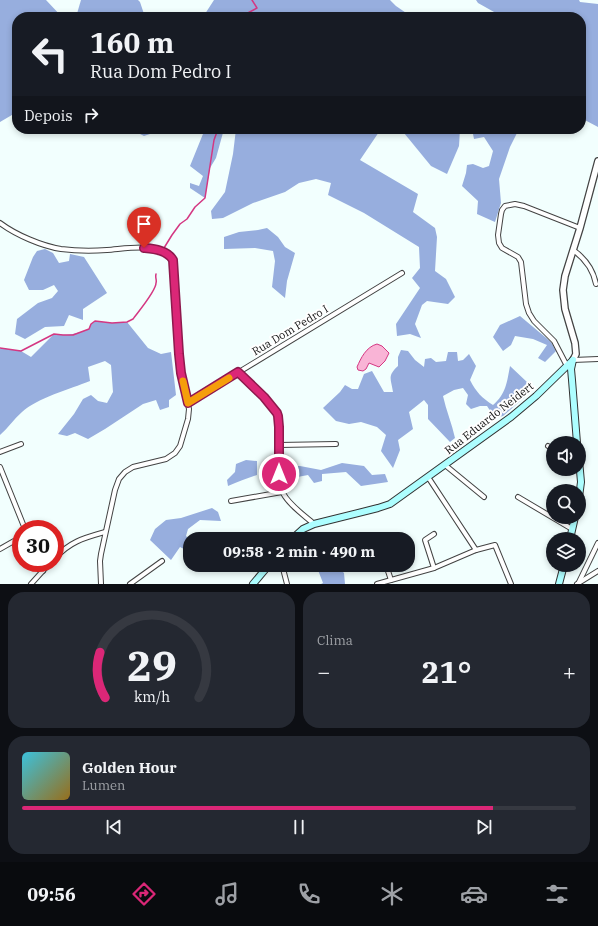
<!DOCTYPE html>
<html lang="pt">
<meta charset="utf-8">
<style>
:root{--surface:#171b24;--page:#242831;--text:#f1f3f6;--muted:#9ea1a6;--line:#363941;--accent:#db2777}
body{margin:0;font-family:"IBM Plex Serif",serif;background:var(--page);color:var(--text);height:100vh;display:flex;flex-direction:column;font-size:15px;white-space:nowrap}
*{box-sizing:border-box;margin:0}
p{font-size:13px;color:var(--muted)}
.icon{flex:none;width:22px;height:22px;fill:none;stroke:currentColor;stroke-width:2;stroke-linecap:round;stroke-linejoin:round}
.map{position:relative;height:584px;overflow:hidden}
.panel{display:flex;flex-direction:column;gap:8px;padding:8px;background:#0d0f14;flex:1}
.panel>*{flex:none}
.hud{position:absolute;left:12px;top:12px;width:574px;height:122px;border-radius:16px;box-shadow:0 2px 6px #0003;background:#171b24;color:var(--text);overflow:hidden}
.controls{position:absolute;left:546px;top:436px;display:grid;gap:8px}
.controls a{display:grid;place-items:center;width:40px;height:40px;border-radius:50%;background:var(--surface);box-shadow:0 2px 6px #0003;font-size:20px}
.speed{position:absolute;left:12px;top:520px;display:flex;gap:8px;font-size:20px;font-weight:700;text-align:center}
.speed>*{display:grid;place-content:center;width:52px;height:52px;border-radius:50%;background:var(--surface);box-shadow:0 2px 6px #0003;line-height:1}
.speed .limit{border:6px solid #d22;background:#fff;color:#111}
.pin{position:absolute;display:grid;place-items:center;width:34px;height:34px;color:#fff;margin:-41px -17px;border-radius:50% 50% 50% 0;rotate:-45deg;box-shadow:0 0 4px #0007}
.pin .icon{rotate:45deg}
.me{position:absolute;width:44px;margin:-22px;rotate:0deg;stroke-linejoin:round;filter:drop-shadow(0 0 3px #0008)}
.turn{display:flex;align-items:center;gap:14px;height:84px;padding:0 12px;font-size:18px}
.turn .icon{width:52px;height:52px;stroke-width:2.5}
.turn b{display:block;font-size:28px;line-height:34px}
.then{display:flex;align-items:center;height:38px;padding:0 12px;background:#0003;gap:8px;font-size:15px}
.big{font-size:30px;font-weight:700;line-height:1.1}
.panel .widget{flex:1;display:flex;flex-direction:column;justify-content:center;gap:6px;min-width:0;padding:0 14px;border-radius:16px;background:var(--page)}
.panel .dial{align-items:center;gap:0}
.dial svg{height:104px;overflow:visible;fill:none;stroke:var(--line);stroke-width:7;stroke-linecap:round;text-anchor:middle}
.dial text{fill:var(--text);stroke:none}
.song{display:flex;align-items:center;gap:12px}
.cover{width:48px;height:48px;border-radius:6px;background:linear-gradient(135deg,hsl(190 70% 55%),hsl(40 70% 35%))}
.played{height:4px;border-radius:2px;background:linear-gradient(90deg,var(--accent) 85%,var(--line) 85%)}
.keys{display:flex;justify-content:space-around;direction:ltr}
.heat{display:flex;justify-content:space-between;align-items:center;font-size:22px;direction:ltr}
.panel .tiles{flex:1;display:grid;gap:8px;grid-template-columns:1fr 1fr}
.widget:last-child{grid-column:span 2}
.trip{position:absolute;left:183px;top:532px;width:232px;height:40px;border-radius:16px;background:var(--surface);box-shadow:0 2px 6px #0003;font-weight:700;line-height:40px;text-align:center}
.tab-bar{display:flex;height:64px;justify-content:space-around;align-items:center;background:#090b0e;color:var(--muted)}
.tab-bar .icon{width:28px;height:28px}
.tab-bar .active{color:var(--accent)}
.tab-bar b{font-size:18px;color:var(--text)}
.map>svg:first-child{display:block}
.forest{fill:#97aede}
.water{fill:#f9b4d6;stroke:#d43782}
.lines{fill:none;stroke-linecap:round;stroke-linejoin:round}
.stream{stroke:#d43782;stroke-width:1.5}
.minor-casing{stroke:#434343;stroke-width:6}
.tertiary-casing{stroke:#434343;stroke-width:8}
.secondary-casing{stroke:#323232;stroke-width:8}
.minor{stroke:#fff;stroke-width:4}
.tertiary{stroke:#fff;stroke-width:5.5}
.secondary{stroke:#adfeff;stroke-width:6}
.route-casing{stroke:#8e194d;stroke-width:10}
.route{stroke:#db2777;stroke-width:7}
.slow{stroke:#f59e0b;stroke-width:7}
.labels{text-anchor:middle;dominant-baseline:central;stroke-width:4;stroke-linejoin:round;paint-order:stroke}
.street-label{font-size:11px;fill:#101010;stroke:#fff}
</style>
<div class="map">
<svg width="598" height="584" viewBox="0 0 598 584">
<rect width="100%" height="100%" fill="#f2fffe"/>
<!-- forest -->
<g class="forest">
<polygon points="0,0 46,0 62,17 17,17 17,112 0,122"/>
<polygon points="81,0 138,0 140,2 145,17 76,17"/>
<polygon points="214,0 390,0 396,6 412,17 203,17"/>
<polygon points="476,0 579,0 580,2 598,4 598,127 581,118 581,17 503,17 478,3"/>
<polygon points="130,129 155,129 153,133 144,136"/>
<polygon points="205,129 224,129 216,158 210,168 205,198 190,188 190,183 199,186 203,176 190,166"/>
<polygon points="236,129 381,129 360,160 418,194 413,212 435,228 437,237 435,271 446,279 455,297 448,304 427,301 422,305 415,324 421,338 410,334 397,336 396,324 420,288 412,278 420,268 419,247 364,213 328,195 331,183 316,179 299,183 285,192 253,203 223,218 212,219 211,211 225,192 233,154"/>
<polygon points="405,129 460,129 459,146 447,174 431,166 404,133"/>
<polygon points="472,129 519,129 510,147 499,179 501,203 495,222 477,214 478,201 462,186 466,173 467,165 473,164 483,168 489,166 493,151 484,137 474,139"/>
<polygon points="267,228 278,237 285,247 295,253 287,281 285,298 272,287 275,261 273,251 255,248 224,249 224,237 239,232 258,230"/>
<polygon points="45,249 53,253 59,263 69,261 70,254 84,257 107,293 83,309 83,320 69,315 64,326 45,327 25,339 15,334 17,319 38,303 52,298 58,291 54,285 43,290 29,290 24,280 33,257 37,251"/>
<polygon points="520,316 551,342 556,351 545,362 538,358 547,345 533,339 515,336 511,345 503,351 493,337 500,325"/>
<path d="M95,321L112,323L127,322L148,348L161,354L171,352L176,395L169,400V407L160,410L156,400L143,404L105,429L88,439L75,433L67,436L58,434L74,414L83,399L91,395L98,401L107,403L113,392L111,365L105,361L88,367L90,381C70,389 37,398 22,412C14,419 8,428 0,435V349L1,348L21,351L31,357L54,334C68,336 75,334 89,329L91,324Z"/>
<path d="M401,350L408,351L415,360L424,367L425,359L431,358L436,362L446,361L448,352H457L458,361L463,360L469,354L476,366L470,380C476,392 482,398 493,405C506,394 507,382 510,366L528,383L523,393L525,397L503,416L495,418L487,406H480L471,409L466,404L468,395L463,388L454,390L443,396C446,410 452,424 455,438L450,442L428,419V405L424,400L409,412L413,429L398,440L400,450L393,468L381,451L386,435L377,427L361,422L349,424L336,421L323,408L340,392L345,385L352,389H358L364,374L372,371L384,392H393C391,379 387,376 398,366V357Z"/>
<path d="M246,460L257,461V475C247,478 238,482 228,486L227,480L235,472L236,464Z"/>
<polygon points="342,463 364,466 372,475 385,474 388,482 361,486 346,472 322,474 322,481 314,483 308,475 287,479 286,466 300,466 321,470"/>
<polygon points="212,508 218,512 221,521 200,520 188,529 186,536 190,540 190,552 180,547 171,560 150,540 155,529 166,520 181,518"/>
<polygon points="336,565 344,573 345,584 321,584 323,583 318,570"/>
</g>
<!-- water -->
<path class="water" d="M377,344L382,346L389,353L385,361L379,367L369,363L366,369L363,371L358,370L357,367C361,358 366,347 377,344Z"/>
<g class="lines">
<!-- stream -->
<g class="stream">
<polyline points="242,17 242,16 257,8 252,0"/>
<polyline points="164,248 172,235 180,224 187,219 195,207 205,198 214,140 218,129"/>
<path d="M0,348L21,351L54,334L63,335H73L89,329L91,324L95,321L112,323L127,322L133,319C138,312 156,291 156,283C157,280 155,278 156,274"/>
</g>
<defs>
<g id="minor">
<path d="M0,223C16,235 42,246 61,249C77,251 92,251 107,250C125,249 162,241 173,260L179,353L181,373L189,409L188,419L180,446L175,453L166,459L133,467L125,472L119,479L115,490L101,554L100,561L101,584"/>
<path d="M573,250C586,259 593,269 596,284"/>
<polyline points="573,360 598,359"/>
<polyline points="567,366 554,341 534,321 529,313 526,304 521,262 518,257 502,248 499,243 498,235 501,214 502,210 505,206 515,204 524,206 580,228"/>
<path d="M238,372C251,385 277,403 279,422C279,440 275,478 283,493C289,505 304,515 314,524"/>
<polyline points="188,403 402,273"/>
<polyline points="279,445 336,444"/>
<polyline points="548,446 553,449"/>
<polyline points="0,452 21,444"/>
<polyline points="445,465 484,497"/>
<polyline points="0,467 25,529"/>
<polyline points="428,477 476,550"/>
<polyline points="518,497 572,529"/>
<polyline points="231,501 282,492"/>
<polyline points="0,549 21,537"/>
<path d="M55,558C71,541 84,538 105,532"/>
<polyline points="39,563 43,571"/>
<polyline points="282,565 287,584"/>
<polyline points="386,565 391,580"/>
<polyline points="434,568 425,540 434,534"/>
<polyline points="579,582 598,543"/>
<polyline points="31,584 50,563"/>
<polyline points="130,584 162,561"/>
<polyline points="377,584 434,568 476,550 495,545 511,584"/>
<polyline points="577,584 598,571"/>
</g>
<polyline id="tertiary" points="573,360 576,354 575,343 565,309 563,290 565,276 580,228 598,161"/>
<g id="secondary">
<polyline points="573,360 571,369 572,380 577,443"/>
<polyline points="579,460 581,482 579,497"/>
<polyline points="292,539 303,529 314,524 378,508 390,504 511,417 536,396 573,360"/>
<polyline points="570,539 575,517"/>
<polyline points="253,584 269,565"/>
<polyline points="559,584 564,565"/>
</g>
</defs>
<!-- minor casing -->
<use href="#minor" class="minor-casing"/>
<!-- tertiary casing -->
<use href="#tertiary" class="tertiary-casing"/>
<!-- secondary casing -->
<use href="#secondary" class="secondary-casing"/>
<!-- minor -->
<use href="#minor" class="minor"/>
<!-- tertiary -->
<use href="#tertiary" class="tertiary"/>
<!-- secondary -->
<use href="#secondary" class="secondary"/>
</g>
<g class="lines">
<defs>
<path id="route" d="M144,248C154,249 167,250 173,260L179,354L181,373L188,403L238,372L264,397L277,413L278,416L279,427V474"/>
</defs>
<!-- route casing -->
<use href="#route" class="route-casing"/>
<!-- route -->
<use href="#route" class="route"/>
<!-- slow -->
<polyline class="slow" points="183,381 188,403 229,378"/>
</g>
<g class="labels">
<!-- street labels -->
<g class="street-label">
<text transform="translate(290 330) rotate(-31)">Rua Dom Pedro I</text>
<text transform="translate(489 418) rotate(-38)">Rua Eduardo Neidert</text>
</g>
</g>
</svg>
<div class="controls">
<a><svg class="icon" aria-label="sound" viewBox="0 0 24 24"><path d="M4 9h4l5-4v14l-5-4H4zM17 9q2 3 0 6"/></svg></a>
<a><svg class="icon" aria-label="search" viewBox="0 0 24 24"><circle cx="10" cy="10" r="6"/><path d="M15 15l6 6"/></svg></a>
<a><svg class="icon" aria-label="layers" viewBox="0 0 24 24"><path d="M12 4l9 5-9 5-9-5zM3 14l9 5 9-5"/></svg></a>
</div>
<div class="speed"><div class="limit">30</div></div>
<div class="pin" style="left:144px;top:248px;background:#d93025"><svg class="icon" aria-label="arrive" viewBox="0 0 24 24"><path d="M6 21V4h12l-3 4 3 4H6"/></svg></div>
<svg class="me" style="left:279px;top:474px" viewBox="-20 -20 40 40"><circle r="17" fill="#db2777" stroke="#fff" stroke-width="3"/><path d="M0-11L8 9 0 5-8 9z" fill="#fff"/></svg>
<div class="trip">09:58 · 2 min · 490 m</div>
<div class="hud">
<div class="turn"><svg class="icon" aria-label="left" viewBox="0 0 24 24"><path d="M17 20v-9H6M10 6l-5 5 5 5"/></svg><div><b>160 m</b>Rua Dom Pedro I</div></div>
<div class="then">Depois<svg class="icon" aria-label="right" viewBox="0 0 24 24"><path d="M7 20v-9h11M14 6l5 5-5 5"/></svg></div>
</div>
</div>
<section class="panel">
<div class="tiles">
<div class="widget dial"><svg viewBox="0 0 100 80">
<path d="M14 69A42 42 0 1 1 86 69"/>
<path d="M14 69A42 42 0 0 1 10 34" stroke="#db2777"/>
<text x="50" y="56" font-size="32" font-weight="700">29</text>
<text x="50" y="72" font-size="11">km/h</text>
</svg></div>
<div class="widget"><p>Clima</p>
<div class="heat"><a>−</a><b class="big">21°</b><a>+</a></div>
</div>
<div class="widget">
<div class="song"><i class="cover"></i><div><b>Golden Hour</b><p>Lumen</p></div></div>
<div class="played"></div>
<div class="keys"><svg class="icon" aria-label="previous" viewBox="0 0 24 24"><path d="M18 5L8 12l10 7zM5 5v14"/></svg><svg class="icon" aria-label="pause" viewBox="0 0 24 24"><path d="M8 5v14M16 5v14"/></svg><svg class="icon" aria-label="next" viewBox="0 0 24 24"><path d="M6 5l10 7-10 7zM19 5v14"/></svg></div>
</div>
</div>
</section>
<nav class="tab-bar">
<b>09:56</b>
<svg class="icon active" aria-label="directions" viewBox="0 0 24 24"><path d="M12 3l9 9-9 9-9-9zM9 14v-3h6M13 9l2 2-2 2"/></svg>
<svg class="icon" aria-label="music" viewBox="0 0 24 24"><path d="M9 18V5l10-2v13"/><circle cx="6" cy="18" r="3"/><circle cx="16" cy="16" r="3"/></svg>
<svg class="icon" aria-label="phone" viewBox="0 0 24 24"><path d="M5 4h4l2 5-3 2q2 4 5 5l2-3 5 2v4C11 20 4 13 5 4z"/></svg>
<svg class="icon" aria-label="climate" viewBox="0 0 24 24"><path d="M12 3v18M4 7l16 10M4 17L20 7"/></svg>
<svg class="icon" aria-label="car" viewBox="0 0 24 24"><path d="M5 17H2v-5l4-1 3-4h7l3 4 3 1v5h-3M9 17h6M6 11h13"/><circle cx="7" cy="17" r="2"/><circle cx="17" cy="17" r="2"/></svg>
<svg class="icon" aria-label="filters" viewBox="0 0 24 24"><path d="M4 7h16M4 17h16"/><circle cx="9" cy="7" r="2"/><circle cx="15" cy="17" r="2"/></svg>
</nav>
